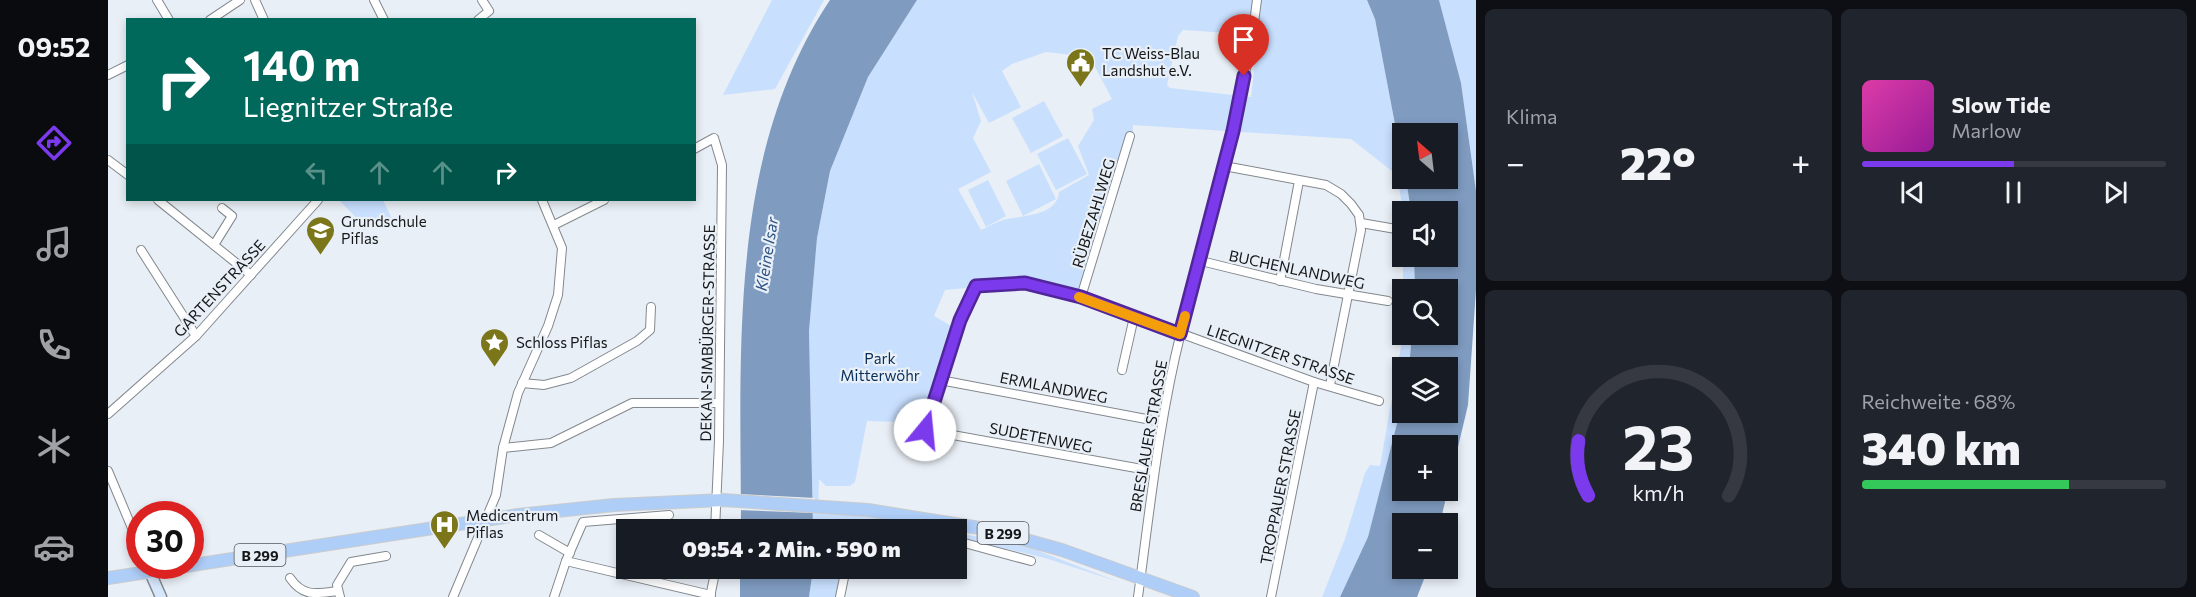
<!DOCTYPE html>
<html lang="de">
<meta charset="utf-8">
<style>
:root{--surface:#171b24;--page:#20242c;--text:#f1f3f6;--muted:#9ea1a6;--line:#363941;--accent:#7c3aed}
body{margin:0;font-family:Commissioner,sans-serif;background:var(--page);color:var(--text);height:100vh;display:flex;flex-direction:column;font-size:22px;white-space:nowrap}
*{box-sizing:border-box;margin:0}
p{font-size:20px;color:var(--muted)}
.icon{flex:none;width:33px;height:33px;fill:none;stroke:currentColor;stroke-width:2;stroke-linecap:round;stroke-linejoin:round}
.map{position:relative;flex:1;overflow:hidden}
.details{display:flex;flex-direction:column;gap:9px;padding:9px;background:#0d0f14;width:720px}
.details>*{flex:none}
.hud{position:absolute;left:18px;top:18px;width:570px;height:183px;border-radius:0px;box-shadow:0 3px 9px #0003;background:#00695c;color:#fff;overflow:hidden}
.needle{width:39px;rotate:332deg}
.fabs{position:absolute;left:1284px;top:123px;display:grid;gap:12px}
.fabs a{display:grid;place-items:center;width:66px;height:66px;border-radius:0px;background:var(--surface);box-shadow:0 3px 9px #0003;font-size:30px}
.speed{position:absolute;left:18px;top:501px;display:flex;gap:12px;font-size:30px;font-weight:700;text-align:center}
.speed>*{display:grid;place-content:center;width:78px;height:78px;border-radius:50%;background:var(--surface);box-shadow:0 3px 9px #0003;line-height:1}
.speed .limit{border:9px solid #d22;background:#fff;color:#111}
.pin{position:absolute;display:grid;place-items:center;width:51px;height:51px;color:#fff;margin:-62px -26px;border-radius:50% 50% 50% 0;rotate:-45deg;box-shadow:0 0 6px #0007}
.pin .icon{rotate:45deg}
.me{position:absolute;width:66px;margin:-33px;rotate:17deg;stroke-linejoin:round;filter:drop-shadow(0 0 4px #0008)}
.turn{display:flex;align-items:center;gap:21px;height:126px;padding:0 18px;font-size:27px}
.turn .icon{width:78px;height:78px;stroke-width:2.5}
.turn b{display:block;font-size:42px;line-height:51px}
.lanes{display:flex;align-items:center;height:57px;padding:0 18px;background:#0003;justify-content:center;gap:30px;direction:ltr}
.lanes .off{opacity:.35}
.big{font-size:45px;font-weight:800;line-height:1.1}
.details .widget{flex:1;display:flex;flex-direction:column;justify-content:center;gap:9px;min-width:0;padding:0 21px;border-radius:9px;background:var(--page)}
.details .dial{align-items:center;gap:0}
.dial svg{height:156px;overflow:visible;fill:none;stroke:var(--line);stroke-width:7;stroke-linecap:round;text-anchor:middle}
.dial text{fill:var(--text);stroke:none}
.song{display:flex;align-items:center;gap:18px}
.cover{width:72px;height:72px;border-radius:9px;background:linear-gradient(135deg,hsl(320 70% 55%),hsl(300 70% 35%))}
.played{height:6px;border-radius:3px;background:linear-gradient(90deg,var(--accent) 50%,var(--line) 50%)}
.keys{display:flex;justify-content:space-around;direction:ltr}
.heat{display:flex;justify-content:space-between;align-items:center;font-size:33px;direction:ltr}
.charge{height:9px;border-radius:4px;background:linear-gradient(90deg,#34c759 68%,var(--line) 0)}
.details .tiles{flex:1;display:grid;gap:9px;grid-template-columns:repeat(2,1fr)}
.trip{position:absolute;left:508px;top:519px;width:351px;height:60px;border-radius:0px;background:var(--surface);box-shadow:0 3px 9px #0003;font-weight:800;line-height:60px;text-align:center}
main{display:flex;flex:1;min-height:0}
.menu{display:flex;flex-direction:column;width:108px;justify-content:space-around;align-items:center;background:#090b0e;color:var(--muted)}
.menu .icon{width:42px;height:42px}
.menu .active{color:var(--accent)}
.menu b{font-size:27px;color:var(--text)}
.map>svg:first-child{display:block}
.green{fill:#c8dffe;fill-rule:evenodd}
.water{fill:#7f9bc0;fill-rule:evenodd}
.pier{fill:#e9eff6}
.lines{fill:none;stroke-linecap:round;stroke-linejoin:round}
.street-casing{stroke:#83888e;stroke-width:10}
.secondary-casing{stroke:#83888e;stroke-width:13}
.primary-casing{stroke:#cbcccc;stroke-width:14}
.street{stroke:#fff;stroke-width:8}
.secondary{stroke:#d6e6fb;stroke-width:10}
.primary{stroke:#aecdf7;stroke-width:12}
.route-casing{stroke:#51269a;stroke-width:15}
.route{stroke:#7c3aed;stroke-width:10}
.slow{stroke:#f59e0b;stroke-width:10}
.labels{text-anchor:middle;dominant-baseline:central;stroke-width:4.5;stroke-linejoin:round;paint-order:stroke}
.shield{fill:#e9eff6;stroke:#54575b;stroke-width:1.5}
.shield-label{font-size:14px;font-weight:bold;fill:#141618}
.poi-label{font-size:15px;fill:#141618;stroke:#e9eff6;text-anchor:start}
.street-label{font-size:15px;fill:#141618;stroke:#e9eff6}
.park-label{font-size:15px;fill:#062e5c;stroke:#e9eff6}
.water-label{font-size:16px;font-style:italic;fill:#2d5385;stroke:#e9eff6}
</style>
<main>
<nav class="menu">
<b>09:52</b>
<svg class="icon active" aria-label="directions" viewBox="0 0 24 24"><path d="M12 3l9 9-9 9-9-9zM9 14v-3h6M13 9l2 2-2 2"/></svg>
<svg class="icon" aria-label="music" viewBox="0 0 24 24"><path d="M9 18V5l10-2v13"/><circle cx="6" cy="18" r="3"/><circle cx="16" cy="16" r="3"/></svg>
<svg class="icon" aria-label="phone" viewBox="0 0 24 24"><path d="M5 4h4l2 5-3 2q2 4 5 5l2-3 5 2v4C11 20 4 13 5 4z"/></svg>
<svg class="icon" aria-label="climate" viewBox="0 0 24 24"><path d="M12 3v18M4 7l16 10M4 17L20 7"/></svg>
<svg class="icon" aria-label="car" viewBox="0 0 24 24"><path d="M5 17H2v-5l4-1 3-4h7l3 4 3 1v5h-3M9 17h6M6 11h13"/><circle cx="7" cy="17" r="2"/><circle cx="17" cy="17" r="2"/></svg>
</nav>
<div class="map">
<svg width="1368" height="597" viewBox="0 0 1368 597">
<rect width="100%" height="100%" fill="#e9eff6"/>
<!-- green -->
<g class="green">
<polygon points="664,0 716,0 667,89 615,95"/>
<path d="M809,0H1259L1267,19L1294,161V178L1298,179L1303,211H1295L1289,175L1243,139L1025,125C1025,169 988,247 971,290L917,278L865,281L859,288L837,290L826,316L845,327L816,427L790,422L759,421L747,482L742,486H718L711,479L710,510H729L832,529L775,527L757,530L705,529L701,331L709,238L722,171L760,77ZM1075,30L1150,35L1143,97L1062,88L1059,85L1070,36ZM938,52L982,57L1004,99L984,109L986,120L970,146L981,175L951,192C949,217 913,215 895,220C888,222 880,227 873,230L850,189L883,172L865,138L873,121L864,92L881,123L913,107L894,71L904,64Z"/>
<polygon points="1331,0 1368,0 1368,191 1353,83"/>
<polygon points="936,101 955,136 923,153 904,118"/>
<polygon points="960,138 979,174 948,190 929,154"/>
<polygon points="931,164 948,199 915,216 898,181"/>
<polygon points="880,180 898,216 878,227 860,190"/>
<polygon points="231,200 275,200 284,219 254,231 257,227"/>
<polygon points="1295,257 1306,257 1307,289 1295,289"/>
<polygon points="1295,335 1304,335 1301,367 1294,368 1294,404 1260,537 1232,597 1214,597 1237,539 1257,473 1262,465 1272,466"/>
<polygon points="849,533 915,545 1011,582 937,558 849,537"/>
<polygon points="705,569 738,569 731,597 701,597"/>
</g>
<!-- water -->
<g class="water">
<path d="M722,0H809L760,77L722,171L709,238L701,331L705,529L633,530C633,353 619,154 722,0Z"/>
<path d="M1259,0H1331L1353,83L1368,191V290L1360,405L1332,523L1294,524V568L1320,569L1309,597H1232L1260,537L1294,404V412H1340V368L1301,367L1304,335L1340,334V290L1307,289L1306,257L1340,256V212L1303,211L1298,179L1340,178V134H1294V161L1267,19ZM1294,446H1340V490H1294Z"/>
<polygon points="632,569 705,569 701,597 632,597"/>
</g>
<!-- pier -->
<polygon class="pier" points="630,494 707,498 707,513 630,510"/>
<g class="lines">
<defs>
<g id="street">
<polyline points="49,0 61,20"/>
<polyline points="147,0 156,20"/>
<polyline points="266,0 276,20"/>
<polyline points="102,20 132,0"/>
<polyline points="370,20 381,11 374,0"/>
<polyline points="0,75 20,65"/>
<polyline points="586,149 606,138 614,165 611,441 607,530"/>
<polyline points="0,160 20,175"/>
<polyline points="1116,166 1218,185 1233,194 1243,204 1251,215 1253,230 1222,385"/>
<polyline points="50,200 143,275"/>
<polyline points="1253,223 1288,229"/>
<polyline points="446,225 496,200"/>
<polyline points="106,245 124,216 114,208"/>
<polyline points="33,250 88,336"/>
<polyline points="1093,261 1208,289 1280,301"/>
<polyline points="1172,281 1191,181"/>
<polyline points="973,297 1022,136"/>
<polyline points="1014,370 1026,317"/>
<polyline points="832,380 1054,422"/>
<polyline points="414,383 436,385 463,378 529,341 542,330 543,307"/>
<polyline points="0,414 88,336 210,200"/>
<polyline points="395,448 443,443 524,403 610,403"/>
<polyline points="0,471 32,547"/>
<polyline points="1045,471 817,430 864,289 868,286 917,283 973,297 1206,382 1271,401"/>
<polyline points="561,515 475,522 458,561 603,595"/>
<polyline points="758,530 767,530"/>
<polyline points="431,535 462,553"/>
<polyline points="849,541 923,561"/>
<path d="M182,578C195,597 208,594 229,591"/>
<polyline points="232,597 229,585 243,562 278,556"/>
<polyline points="345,597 388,495 395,448 410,393 440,326 450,295 454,248 434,200"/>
<polyline points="446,597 458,561"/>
<polyline points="602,597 608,568"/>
<polyline points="732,597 738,568"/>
<path d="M1030,597C1042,508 1051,420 1073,332C1100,222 1135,113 1149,0"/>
<polyline points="1163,597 1206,382"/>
</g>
<polyline id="secondary" points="42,572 53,597"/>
<polyline id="primary" points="0,578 410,515 506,505 615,500 760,510 878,529 954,550 1085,597"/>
</defs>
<!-- street casing -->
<use href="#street" class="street-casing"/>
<!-- secondary casing -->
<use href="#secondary" class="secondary-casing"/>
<!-- primary casing -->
<use href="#primary" class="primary-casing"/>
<!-- street -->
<use href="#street" class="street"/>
<!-- secondary -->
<use href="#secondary" class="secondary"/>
<!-- primary -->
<use href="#primary" class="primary"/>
</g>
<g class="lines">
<defs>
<polyline id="route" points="817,430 852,320 868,286 917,283 973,297 1072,334 1125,131 1136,76"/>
</defs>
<!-- route casing -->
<use href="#route" class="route-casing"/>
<!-- route -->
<use href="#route" class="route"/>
<!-- slow -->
<polyline class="slow" points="971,297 1072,334 1077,316"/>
</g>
<!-- icons -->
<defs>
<symbol id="civic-pin" viewBox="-11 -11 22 30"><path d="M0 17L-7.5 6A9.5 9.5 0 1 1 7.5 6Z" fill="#7c761b" stroke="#e9eff6"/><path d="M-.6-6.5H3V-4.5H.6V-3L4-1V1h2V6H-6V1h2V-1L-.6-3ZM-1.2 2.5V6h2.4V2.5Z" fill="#fff"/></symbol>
<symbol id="school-pin" viewBox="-11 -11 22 30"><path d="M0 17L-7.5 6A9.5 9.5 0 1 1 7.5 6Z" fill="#7c761b" stroke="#e9eff6"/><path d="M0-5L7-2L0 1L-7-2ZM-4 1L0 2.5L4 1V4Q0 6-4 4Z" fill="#fff"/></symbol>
<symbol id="sight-pin" viewBox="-11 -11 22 30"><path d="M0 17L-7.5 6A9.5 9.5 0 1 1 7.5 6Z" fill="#7c761b" stroke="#e9eff6"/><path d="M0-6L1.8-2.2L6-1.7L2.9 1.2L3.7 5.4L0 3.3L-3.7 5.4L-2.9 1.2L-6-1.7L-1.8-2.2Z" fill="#fff"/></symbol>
<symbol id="hospital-pin" viewBox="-11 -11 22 30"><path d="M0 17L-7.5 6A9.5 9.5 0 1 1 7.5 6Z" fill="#7c761b" stroke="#e9eff6"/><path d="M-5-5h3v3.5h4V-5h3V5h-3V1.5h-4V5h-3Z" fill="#fff"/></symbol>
</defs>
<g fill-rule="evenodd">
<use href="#civic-pin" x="956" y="46" width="33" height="45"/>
<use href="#school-pin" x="196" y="214" width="33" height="45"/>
<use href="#sight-pin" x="370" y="326" width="33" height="45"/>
<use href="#hospital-pin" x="320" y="508" width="33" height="45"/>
</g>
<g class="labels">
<!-- shield labels -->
<g class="shield">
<rect x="869.5" y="522" width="51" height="22" rx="4.5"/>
<rect x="126.5" y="544" width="51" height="22" rx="4.5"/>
</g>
<g class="shield-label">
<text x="895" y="533">B 299</text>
<text x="152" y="555">B 299</text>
</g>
<!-- poi labels -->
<g class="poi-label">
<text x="994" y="53">TC Weiss-Blau<tspan x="994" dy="17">Landshut e.V.</tspan></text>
<text x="233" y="221">Grundschule<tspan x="233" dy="17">Piflas</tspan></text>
<text x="408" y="342">Schloss Piflas</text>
<text x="358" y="515">Medicentrum<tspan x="358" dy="17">Piflas</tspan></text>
</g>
<!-- street labels -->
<g class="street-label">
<text transform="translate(985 213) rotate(-73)">RÜBEZAHLWEG</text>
<text transform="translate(1189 269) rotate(12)">BUCHENLANDWEG</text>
<text transform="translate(111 288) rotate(-47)">GARTENSTRASSE</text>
<text transform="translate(599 333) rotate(-89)">DEKAN-SIMBÜRGER-STRASSE</text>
<text transform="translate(1173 354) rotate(19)">LIEGNITZER STRASSE</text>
<text transform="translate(946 387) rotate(11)">ERMLANDWEG</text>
<text transform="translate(1040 436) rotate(-80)">BRESLAUER STRASSE</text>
<text transform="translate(933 437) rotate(11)">SUDETENWEG</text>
<text transform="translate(1172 487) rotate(-79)">TROPPAUER STRASSE</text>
</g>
<!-- park labels -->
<g class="park-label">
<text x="772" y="358">Park<tspan x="772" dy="17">Mitterwöhr</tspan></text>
</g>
<!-- water labels -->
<g class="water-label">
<text transform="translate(658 254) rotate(-81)">Kleine Isar</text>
</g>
</g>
</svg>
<div class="fabs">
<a><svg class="needle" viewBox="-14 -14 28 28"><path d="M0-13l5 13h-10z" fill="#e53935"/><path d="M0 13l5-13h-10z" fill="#9ea1a6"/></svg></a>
<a><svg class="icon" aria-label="sound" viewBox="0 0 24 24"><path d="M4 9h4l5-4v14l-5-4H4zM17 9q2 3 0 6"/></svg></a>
<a><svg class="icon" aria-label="search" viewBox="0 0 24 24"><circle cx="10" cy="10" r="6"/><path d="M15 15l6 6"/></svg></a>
<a><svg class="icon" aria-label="layers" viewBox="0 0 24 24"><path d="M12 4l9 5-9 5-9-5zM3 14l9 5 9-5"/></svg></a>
<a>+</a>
<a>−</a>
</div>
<div class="speed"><div class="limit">30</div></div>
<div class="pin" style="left:1136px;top:76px;background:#d93025"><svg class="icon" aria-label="arrive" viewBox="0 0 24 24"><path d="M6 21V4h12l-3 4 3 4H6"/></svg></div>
<svg class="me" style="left:817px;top:430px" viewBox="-20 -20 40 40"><circle r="19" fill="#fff"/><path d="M0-13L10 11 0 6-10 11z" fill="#7c3aed"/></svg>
<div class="trip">09:54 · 2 Min. · 590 m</div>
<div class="hud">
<div class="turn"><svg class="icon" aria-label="right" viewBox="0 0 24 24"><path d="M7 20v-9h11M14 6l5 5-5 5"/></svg><div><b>140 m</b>Liegnitzer Straße</div></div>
<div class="lanes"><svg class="icon off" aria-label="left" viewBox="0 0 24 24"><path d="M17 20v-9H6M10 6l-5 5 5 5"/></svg><svg class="icon off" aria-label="ahead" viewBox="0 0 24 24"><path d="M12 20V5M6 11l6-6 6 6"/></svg><svg class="icon off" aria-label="ahead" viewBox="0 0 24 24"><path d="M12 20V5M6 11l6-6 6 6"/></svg><svg class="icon" aria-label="right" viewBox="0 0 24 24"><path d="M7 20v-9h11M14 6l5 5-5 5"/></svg></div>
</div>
</div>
<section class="details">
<div class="tiles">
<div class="widget"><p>Klima</p>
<div class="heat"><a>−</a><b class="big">22°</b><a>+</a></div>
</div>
<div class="widget">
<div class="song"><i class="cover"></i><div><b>Slow Tide</b><p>Marlow</p></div></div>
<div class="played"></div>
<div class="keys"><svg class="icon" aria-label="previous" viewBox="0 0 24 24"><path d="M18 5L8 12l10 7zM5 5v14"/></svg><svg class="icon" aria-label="pause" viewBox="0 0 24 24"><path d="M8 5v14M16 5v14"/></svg><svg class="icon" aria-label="next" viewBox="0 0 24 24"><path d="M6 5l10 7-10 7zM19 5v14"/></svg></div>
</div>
<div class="widget dial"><svg viewBox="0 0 100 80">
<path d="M14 69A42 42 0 1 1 86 69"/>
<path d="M14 69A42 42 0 0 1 9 41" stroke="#7c3aed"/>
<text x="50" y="56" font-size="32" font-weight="700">23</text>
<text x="50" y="72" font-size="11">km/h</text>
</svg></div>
<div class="widget"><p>Reichweite · 68%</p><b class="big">340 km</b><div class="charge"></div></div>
</div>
</section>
</main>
